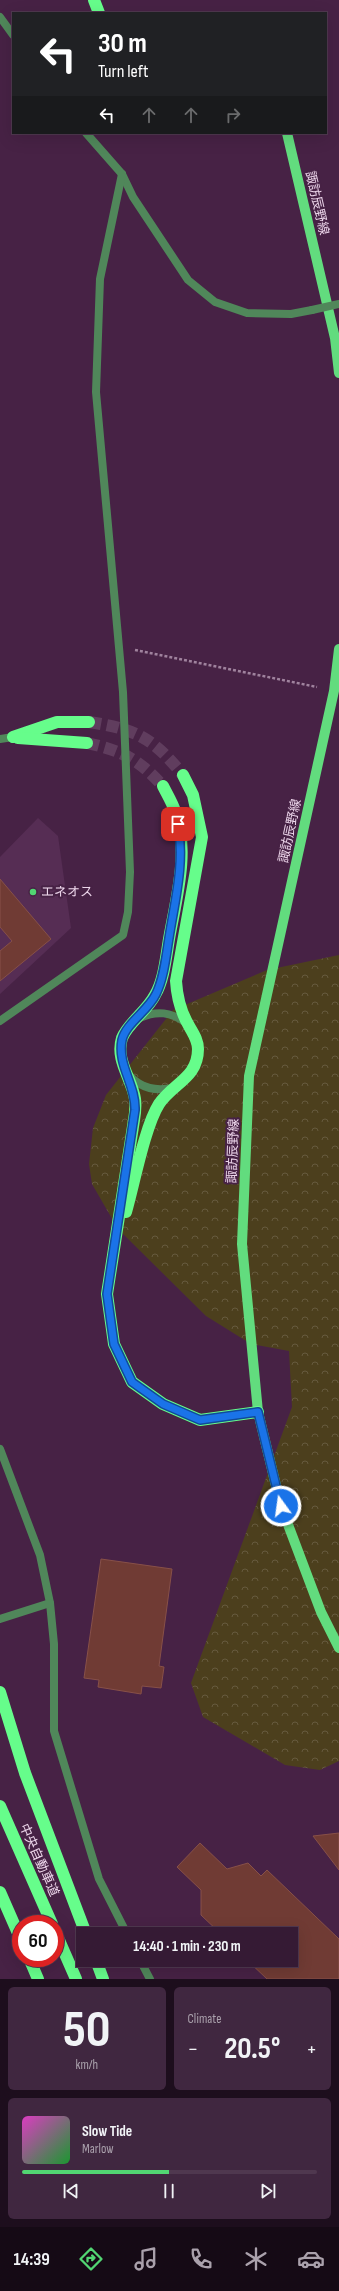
<!DOCTYPE html>
<meta charset="utf-8">
<style>
:root{--surface:#351a34;--page:#402740;--text:#f1f3f6;--muted:#aaa1ac;--line:#4f384f;--accent:#52d673}
body{margin:0;font-family:"Sofia Sans Condensed","Noto Sans JP",sans-serif;background:var(--page);color:var(--text);height:100vh;display:flex;flex-direction:column;font-size:15px;white-space:nowrap}
*{box-sizing:border-box;margin:0}
p{font-size:13px;color:var(--muted)}
.icon{flex:none;width:22px;height:22px;fill:none;stroke:currentColor;stroke-width:2;stroke-linecap:round;stroke-linejoin:round}
.map{position:relative;height:1979px;overflow:hidden}
.side{display:flex;flex-direction:column;gap:8px;padding:8px;background:#1d0e1d;flex:1}
.side>*{flex:none}
.hud{position:absolute;left:12px;top:12px;width:315px;height:122px;border-radius:0px;box-shadow:0 4px 16px #0002,0 0 0 1px var(--line);background:#202124;color:#fff;overflow:hidden}
.speed{position:absolute;left:12px;top:1915px;display:flex;gap:8px;font-size:20px;font-weight:700;text-align:center}
.speed>*{display:grid;place-content:center;width:52px;height:52px;border-radius:50%;background:var(--surface);box-shadow:0 4px 16px #0002,0 0 0 1px var(--line);line-height:1}
.speed .limit{border:6px solid #d22;background:#fff;color:#111}
.pin{position:absolute;display:grid;place-items:center;width:34px;height:34px;color:#fff;margin:-17px;border-radius:8px;box-shadow:0 2px 6px #0006}
.me{position:absolute;width:44px;margin:-22px;rotate:346deg;stroke-linejoin:round;filter:drop-shadow(0 0 3px #0008)}
.turn{display:flex;align-items:center;gap:14px;height:84px;padding:0 20px;font-size:18px}
.turn .icon{width:52px;height:52px;stroke-width:2.5}
.turn b{display:block;font-size:28px;line-height:34px}
.lanes{display:flex;align-items:center;height:38px;padding:0 20px;background:#0003;justify-content:center;gap:20px;direction:ltr}
.lanes .off{opacity:.35}
.big{font-size:30px;font-weight:700;line-height:1.1}
.side .tile{flex:1;display:flex;flex-direction:column;justify-content:center;gap:6px;min-width:0;padding:0 14px;border-radius:6px;background:var(--page)}
.side .dial{align-items:center;gap:0}
.dial b{font-size:52px;line-height:1}
.song{display:flex;align-items:center;gap:12px}
.cover{width:48px;height:48px;border-radius:6px;background:linear-gradient(135deg,hsl(310 70% 55%),hsl(130 70% 35%))}
.played{height:4px;border-radius:2px;background:linear-gradient(90deg,var(--accent) 50%,var(--line) 50%)}
.keys{display:flex;justify-content:space-around;direction:ltr}
.heat{display:flex;justify-content:space-between;align-items:center;font-size:22px;direction:ltr}
.side .tiles{flex:1;display:grid;gap:8px;grid-template-columns:1fr 1fr}
.tile:last-child{grid-column:span 2}
.trip{position:absolute;left:76px;top:1927px;width:222px;height:40px;border-radius:0px;background:var(--surface);box-shadow:0 4px 16px #0002,0 0 0 1px var(--line);font-weight:700;line-height:40px;text-align:center}
.tabs{display:flex;height:64px;justify-content:space-around;align-items:center;background:#150a15;color:var(--muted)}
.tabs .icon{width:28px;height:28px}
.tabs .selected{color:var(--accent)}
.tabs b{font-size:18px;color:var(--text)}
.map>svg:first-child{display:block}
.built{fill:#562d54}
.forest{fill:url(#forest-crowns)}
.building{fill:#703b34;stroke:#875048}
.lines{fill:none;stroke-linecap:round;stroke-linejoin:round}
.motorway-tunnel{stroke:#603d5e;stroke-width:12;stroke-dasharray:12 6;stroke-linecap:butt}
.path{stroke:#9f829d;stroke-width:2.5;stroke-dasharray:3 2;stroke-linecap:butt}
.service{stroke:#50875a;stroke-width:8}
.minor{stroke:#50875a;stroke-width:8}
.primary{stroke:#62dc7e;stroke-width:10}
.motorway{stroke:#66fd8b;stroke-width:12}
.minor-bridge{stroke:#50875a;stroke-width:8}
.route-casing{stroke:#114b97;stroke-width:10}
.route{stroke:#1a73e8;stroke-width:7}
.poi-dot{fill:#52d673;stroke:#472245;stroke-width:1.5}
.labels{text-anchor:middle;dominant-baseline:central;stroke-width:4;stroke-linejoin:round;paint-order:stroke}
.street-label{font-size:13px;fill:#edd6eb;stroke:#472245}
.poi-label{font-size:13px;fill:#edd6eb;stroke:#472245;text-anchor:start}
</style>
<div class="map">
<svg width="339" height="1979" viewBox="0 0 339 1979">
<defs>
<pattern id="forest-crowns" width="20" height="18" patternUnits="userSpaceOnUse"><rect width="20" height="18" fill="#4c3f1d"/><path d="M2 6a3 3 0 1 1 6 0M12 15a3 3 0 1 1 6 0" fill="none" stroke="#665a3e"/></pattern>
</defs>
<rect width="100%" height="100%" fill="#472245"/>
<!-- built -->
<polygon class="built" points="38,818 58,836 71,928 0,994 0,857"/>
<!-- forest -->
<polygon class="forest" points="339,955 339,1761 320,1770 285,1765 203,1717 191,1683 292,1407 289,1351 251,1344 206,1316 118,1229 92,1184 89,1164 93,1128 106,1095 173,1010 267,970"/>
<!-- building -->
<g class="building">
<polygon points="0,879 51,939 0,981 0,951 12,941 0,927"/>
<polygon points="101,1559 172,1569 159,1666 164,1667 161,1688 142,1686 141,1694 98,1687 99,1680 84,1678"/>
<polygon points="339,1833 339,1870 313,1836"/>
<polygon points="200,1843 227,1869 248,1863 261,1876 267,1870 339,1939 339,1979 267,1979 247,1960 291,1960 291,1934 221,1934 201,1915 201,1890 177,1867"/>
</g>
<g class="lines">
<!-- motorway-tunnel -->
<g class="motorway-tunnel">
<path d="M89,722C136,729 153,738 183,775"/>
<path d="M87,743C123,751 138,759 163,786"/>
</g>
<!-- path -->
<polyline class="path" points="135,650 317,687"/>
<!-- service -->
<g class="service">
<polyline points="0,739 13,737"/>
<path d="M140,1018C157,1010 171,1012 186,1023"/>
<path d="M130,1076C142,1089 156,1091 173,1088"/>
</g>
<!-- minor -->
<g class="minor">
<polyline points="0,17 13,35"/>
<polyline points="86,133 122,174 133,197 188,280 215,302 247,313 291,314 312,310"/>
<polyline points="0,1021 123,935 128,912 130,872 123,692 96,392 100,279 122,174"/>
<polyline points="0,1449 40,1555 50,1603 54,1644 54,1731 99,1879 127,1934"/>
<polyline points="0,1619 50,1603"/>
<polyline points="140,1960 150,1979"/>
</g>
<!-- primary -->
<g class="primary">
<polyline points="287,133 335,338 339,373"/>
<polyline points="339,649 334,691 249,1076 242,1244 258,1412 281,1506 321,1612 339,1648"/>
</g>
<!-- motorway -->
<g class="motorway">
<polyline points="94,0 99,13"/>
<polyline points="13,737 57,722 89,722"/>
<polyline points="18,738 87,743"/>
<path d="M163,786C167,794 172,802 175,811C190,851 176,899 169,939C166,957 164,980 155,995C147,1011 128,1023 122,1038C115,1060 132,1079 135,1099C136,1106 135,1114 134,1120L107,1294L114,1344L132,1382L163,1404L200,1420L258,1412"/>
<path d="M126,1212C134,1184 145,1126 159,1104C173,1083 198,1078 198,1049C198,1039 192,1032 188,1024C180,1010 177,997 176,981L202,837L193,795L183,775"/>
<polyline points="0,1692 25,1773 86,1934"/>
<polyline points="0,1806 52,1924"/>
<polyline points="0,1892 21,1940"/>
<polyline points="55,1931 76,1979"/>
<polyline points="29,1958 38,1979"/>
<polyline points="96,1960 103,1979"/>
</g>
<!-- minor-bridge -->
<polyline class="minor-bridge" points="312,310 339,304"/>
</g>
<g class="lines">
<defs>
<path id="route" d="M178,824C185,863 175,900 169,938C166,956 164,978 156,994C148,1011 126,1023 122,1040C117,1065 136,1085 135,1110L107,1294L114,1344L132,1382L163,1404L200,1420L258,1412L281,1506"/>
</defs>
<!-- route casing -->
<use href="#route" class="route-casing"/>
<!-- route -->
<use href="#route" class="route"/>
</g>
<!-- markers -->
<circle class="poi-dot" cx="33" cy="892" r="4"/>
<g class="labels">
<!-- street labels -->
<g class="street-label">
<text transform="translate(317 203) rotate(77)">諏訪辰野線</text>
<text transform="translate(290 831) rotate(-78)">諏訪辰野線</text>
<text transform="translate(233 1151) rotate(-88)">諏訪辰野線</text>
<text transform="translate(39 1860) rotate(66)">中央自動車道</text>
</g>
<!-- poi labels -->
<g class="poi-label">
<text x="41" y="892">エネオス</text>
</g>
</g>
</svg>
<div class="speed"><div class="limit">60</div></div>
<div class="pin" style="left:178px;top:824px;background:#d93025"><svg class="icon" aria-label="arrive" viewBox="0 0 24 24"><path d="M6 21V4h12l-3 4 3 4H6"/></svg></div>
<svg class="me" style="left:281px;top:1506px" viewBox="-20 -20 40 40"><circle r="17" fill="#1a73e8" stroke="#fff" stroke-width="3"/><path d="M0-11L8 9 0 5-8 9z" fill="#fff"/></svg>
<div class="trip">14:40 · 1 min · 230 m</div>
<div class="hud">
<div class="turn"><svg class="icon" aria-label="left" viewBox="0 0 24 24"><path d="M17 20v-9H6M10 6l-5 5 5 5"/></svg><div><b>30 m</b>Turn left</div></div>
<div class="lanes"><svg class="icon" aria-label="left" viewBox="0 0 24 24"><path d="M17 20v-9H6M10 6l-5 5 5 5"/></svg><svg class="icon off" aria-label="ahead" viewBox="0 0 24 24"><path d="M12 20V5M6 11l6-6 6 6"/></svg><svg class="icon off" aria-label="ahead" viewBox="0 0 24 24"><path d="M12 20V5M6 11l6-6 6 6"/></svg><svg class="icon off" aria-label="right" viewBox="0 0 24 24"><path d="M7 20v-9h11M14 6l5 5-5 5"/></svg></div>
</div>
</div>
<section class="side">
<div class="tiles">
<div class="tile dial"><b>50</b><p>km/h</p></div>
<div class="tile"><p>Climate</p>
<div class="heat"><a>−</a><b class="big">20.5°</b><a>+</a></div>
</div>
<div class="tile">
<div class="song"><i class="cover"></i><div><b>Slow Tide</b><p>Marlow</p></div></div>
<div class="played"></div>
<div class="keys"><svg class="icon" aria-label="previous" viewBox="0 0 24 24"><path d="M18 5L8 12l10 7zM5 5v14"/></svg><svg class="icon" aria-label="pause" viewBox="0 0 24 24"><path d="M8 5v14M16 5v14"/></svg><svg class="icon" aria-label="next" viewBox="0 0 24 24"><path d="M6 5l10 7-10 7zM19 5v14"/></svg></div>
</div>
</div>
</section>
<nav class="tabs">
<b>14:39</b>
<svg class="icon selected" aria-label="directions" viewBox="0 0 24 24"><path d="M12 3l9 9-9 9-9-9zM9 14v-3h6M13 9l2 2-2 2"/></svg>
<svg class="icon" aria-label="music" viewBox="0 0 24 24"><path d="M9 18V5l10-2v13"/><circle cx="6" cy="18" r="3"/><circle cx="16" cy="16" r="3"/></svg>
<svg class="icon" aria-label="phone" viewBox="0 0 24 24"><path d="M5 4h4l2 5-3 2q2 4 5 5l2-3 5 2v4C11 20 4 13 5 4z"/></svg>
<svg class="icon" aria-label="climate" viewBox="0 0 24 24"><path d="M12 3v18M4 7l16 10M4 17L20 7"/></svg>
<svg class="icon" aria-label="car" viewBox="0 0 24 24"><path d="M5 17H2v-5l4-1 3-4h7l3 4 3 1v5h-3M9 17h6M6 11h13"/><circle cx="7" cy="17" r="2"/><circle cx="17" cy="17" r="2"/></svg>
</nav>
